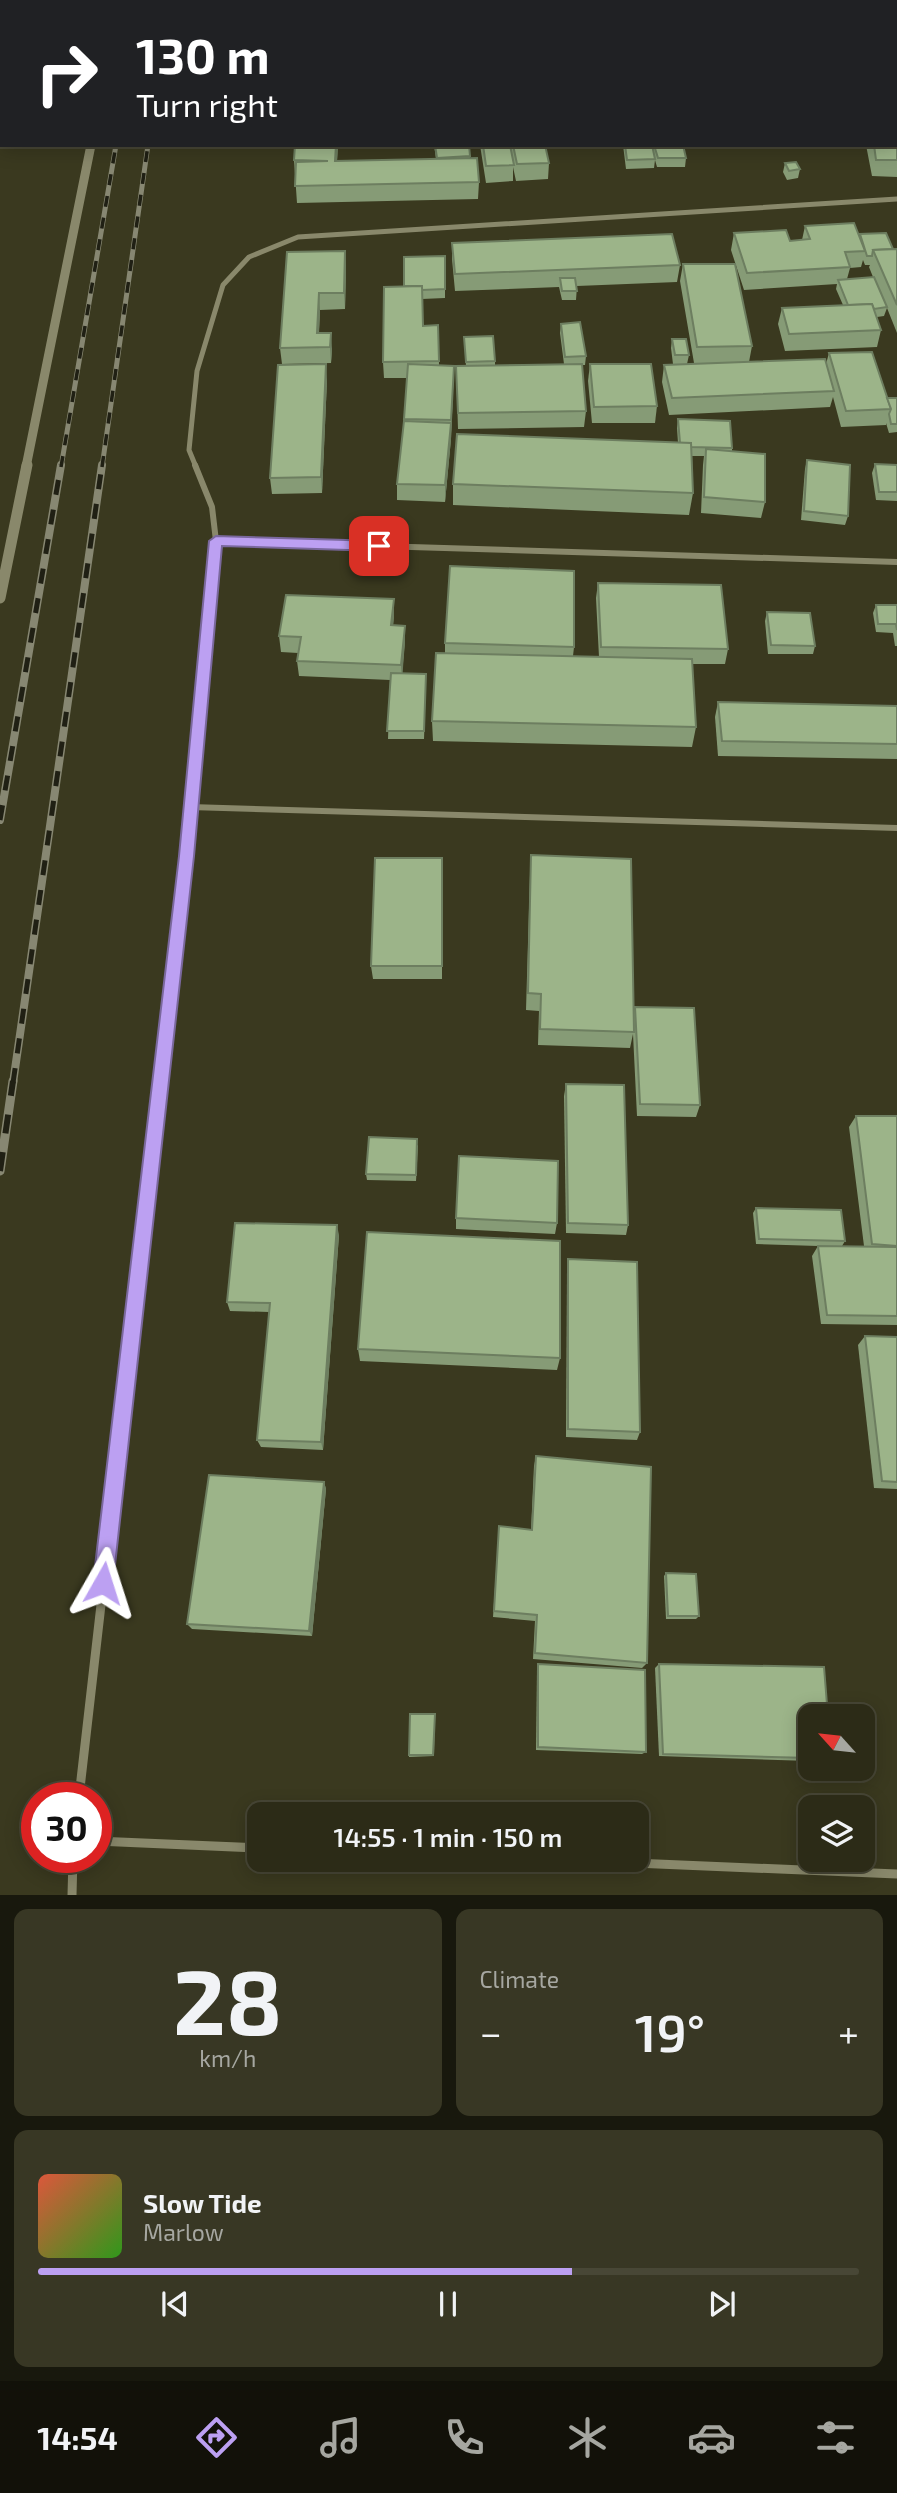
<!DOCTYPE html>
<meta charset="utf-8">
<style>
:root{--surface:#2c2b17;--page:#383724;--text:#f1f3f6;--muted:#a6a7a1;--line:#484736;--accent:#bca0f2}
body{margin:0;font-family:"Exo 2",sans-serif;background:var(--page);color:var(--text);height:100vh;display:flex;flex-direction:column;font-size:26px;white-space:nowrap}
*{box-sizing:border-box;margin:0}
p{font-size:23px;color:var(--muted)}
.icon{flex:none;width:38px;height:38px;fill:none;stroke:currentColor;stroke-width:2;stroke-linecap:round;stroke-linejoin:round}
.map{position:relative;height:1895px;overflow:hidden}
.sheet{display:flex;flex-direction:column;gap:14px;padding:14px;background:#18180d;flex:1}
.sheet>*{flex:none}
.banner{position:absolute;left:0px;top:0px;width:898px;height:147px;box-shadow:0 4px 18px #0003,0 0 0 2px var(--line);background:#202124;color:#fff;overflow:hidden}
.needle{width:46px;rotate:297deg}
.controls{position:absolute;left:798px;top:1704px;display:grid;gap:14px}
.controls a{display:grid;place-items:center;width:77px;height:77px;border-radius:14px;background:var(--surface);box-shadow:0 4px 18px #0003,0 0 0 2px var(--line);font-size:35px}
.speed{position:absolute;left:21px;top:1782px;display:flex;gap:14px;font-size:35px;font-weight:700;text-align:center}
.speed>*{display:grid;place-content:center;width:91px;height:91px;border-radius:50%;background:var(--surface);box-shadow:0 4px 18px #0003,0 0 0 2px var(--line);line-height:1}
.speed .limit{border:10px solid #d22;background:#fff;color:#111}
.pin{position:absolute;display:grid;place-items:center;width:60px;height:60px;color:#fff;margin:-30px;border-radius:14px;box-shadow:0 4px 10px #0006}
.me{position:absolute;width:77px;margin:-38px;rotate:6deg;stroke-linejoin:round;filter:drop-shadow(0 0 5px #0008)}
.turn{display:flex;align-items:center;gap:24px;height:147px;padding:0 21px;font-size:32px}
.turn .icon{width:91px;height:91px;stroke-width:2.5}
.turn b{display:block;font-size:49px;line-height:60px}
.big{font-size:52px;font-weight:600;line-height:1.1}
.sheet .widget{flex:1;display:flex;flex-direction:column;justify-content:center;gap:10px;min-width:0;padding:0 24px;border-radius:14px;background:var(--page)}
.sheet .dial{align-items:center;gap:0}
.dial b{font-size:91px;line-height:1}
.song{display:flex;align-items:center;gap:21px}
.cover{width:84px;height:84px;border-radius:10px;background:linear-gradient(135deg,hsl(10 70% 55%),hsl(110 70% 35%))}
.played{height:7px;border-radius:4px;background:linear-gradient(90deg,var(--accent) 65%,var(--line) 65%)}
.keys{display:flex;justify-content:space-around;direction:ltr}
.heat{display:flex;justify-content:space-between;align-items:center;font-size:38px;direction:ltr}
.sheet .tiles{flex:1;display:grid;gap:14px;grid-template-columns:1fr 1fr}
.widget:last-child{grid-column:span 2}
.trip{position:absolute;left:247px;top:1802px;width:402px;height:70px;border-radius:14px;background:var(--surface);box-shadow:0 4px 18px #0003,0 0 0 2px var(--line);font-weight:600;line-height:70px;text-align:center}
.menu{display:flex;height:112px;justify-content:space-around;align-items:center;background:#121109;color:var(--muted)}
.menu .icon{width:49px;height:49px}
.menu .on{color:var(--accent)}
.menu b{font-size:32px;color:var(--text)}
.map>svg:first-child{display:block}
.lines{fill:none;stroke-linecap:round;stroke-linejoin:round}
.minor-far2{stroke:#89886b;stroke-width:5}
.minor-far1{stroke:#89886b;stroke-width:6}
.minor{stroke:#89886b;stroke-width:9}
.tertiary-far1{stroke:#89886b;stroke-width:9}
.tertiary{stroke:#89886b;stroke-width:11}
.rail-far2-casing{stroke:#878772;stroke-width:5}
.rail-far1-casing{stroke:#878772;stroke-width:8}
.rail-casing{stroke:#878772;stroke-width:9}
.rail-far2{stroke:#202014;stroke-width:3.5;stroke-dasharray:11;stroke-linecap:butt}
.rail-far1{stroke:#202014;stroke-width:5;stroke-dasharray:15;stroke-linecap:butt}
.rail{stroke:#202014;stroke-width:6;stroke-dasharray:19;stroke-linecap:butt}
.wall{fill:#869b76;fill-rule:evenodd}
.shaded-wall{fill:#6d7e60}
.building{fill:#9cb489;stroke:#6d7e60;stroke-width:2}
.route{fill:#bca0f2;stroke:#7a689d;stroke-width:2}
</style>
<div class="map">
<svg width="897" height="1895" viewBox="0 0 897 1895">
<rect width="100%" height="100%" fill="#3a391f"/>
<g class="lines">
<!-- minor-far2 -->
<polyline class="minor-far2" points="196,467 189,450 197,371 223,285 249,257 298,237 897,199"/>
<!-- minor-far1 -->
<g class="minor-far1">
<polyline points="195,465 212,507 216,541 897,562"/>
<polyline points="190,807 897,828"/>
<polyline points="161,1083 187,856 216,541"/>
</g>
<!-- minor -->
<g class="minor">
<polyline points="79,1797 161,1081"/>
<polyline points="96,1841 259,1848"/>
<polyline points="563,1860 897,1874"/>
<polyline points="72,1895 73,1857"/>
</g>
<!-- tertiary-far1 -->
<polyline class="tertiary-far1" points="26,467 91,145"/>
<!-- tertiary -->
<polyline class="tertiary" points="0,598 27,465"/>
<defs>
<g id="rail-far2">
<polyline points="61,467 116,145"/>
<polyline points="102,467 148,145"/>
</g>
<g id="rail-far1">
<polyline points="0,820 61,465"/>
<polyline points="13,1083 102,465"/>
</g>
<polyline id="rail" points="0,1171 13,1081"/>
</defs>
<!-- rail-far2 casing -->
<use href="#rail-far2" class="rail-far2-casing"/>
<!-- rail-far1 casing -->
<use href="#rail-far1" class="rail-far1-casing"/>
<!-- rail casing -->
<use href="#rail" class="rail-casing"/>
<!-- rail-far2 -->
<use href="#rail-far2" class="rail-far2"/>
<!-- rail-far1 -->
<use href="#rail-far1" class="rail-far1"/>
<!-- rail -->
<use href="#rail" class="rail"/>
</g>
<!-- wall -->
<g class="wall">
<polygon points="686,0 774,0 775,2 687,2"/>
<polygon points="779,0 897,0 897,11 896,11 896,2 779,2"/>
<rect x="896" y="22" width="1" height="29"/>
<polygon points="897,68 897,177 872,176 866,145 896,145"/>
<polygon points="338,145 337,161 436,159 434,145 469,145 470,159 479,182 478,199 297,203 294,160"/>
<polygon points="480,145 545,145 549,163 548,179 516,181 513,167 513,181 486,183"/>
<polygon points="623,145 683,145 686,158 685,167 657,167 655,160 654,168 626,169"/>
<polygon points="785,163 800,169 798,178 787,180 783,172"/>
<path d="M805,226L859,236L893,249H897V333L887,308L884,316L877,317L881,330L877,347L785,351L778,324L782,308L843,305L836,289L837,284L744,290L731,250L734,233L790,241L802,240ZM863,260L865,265H870L869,267L873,277L847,279L850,268L861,267Z"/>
<polygon points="452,243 680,265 677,282 577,286 576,300 562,300 559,287 455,291 452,259"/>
<polygon points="345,251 346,268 345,309 320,310 319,333 332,349 331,363 282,364 280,348"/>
<polygon points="445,256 445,298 422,299 423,326 438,325 439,365 454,366 451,439 445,502 397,500 397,484 404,422 407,378 384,378 383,362 404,286"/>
<polygon points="683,264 752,346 749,362 826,364 829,353 887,398 897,398 897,432 889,433 886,423 886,425 841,427 833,397 830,407 669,415 662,382 664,365 722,363 694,363 680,281"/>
<polygon points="561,324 586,356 585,365 582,365 586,411 584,427 458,429 456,366 466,366 464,337 495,361 495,365 564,364 560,333"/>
<polygon points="672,339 689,355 687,364 673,364 671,348"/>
<polygon points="590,364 657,406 655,423 592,423 588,381"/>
<polygon points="327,380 322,493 272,494 270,478"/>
<polygon points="678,419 732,448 732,451 765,502 761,518 701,513 703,465 704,456 692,456 693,493 689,515 453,505 453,484 678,443 677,428"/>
<polygon points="807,460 848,516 845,525 801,520 805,469"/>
<polygon points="875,464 897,465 897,501 876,500 872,473"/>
<polygon points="598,583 728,649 725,664 692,664 696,727 692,747 433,741 432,721 445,653 445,643 574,647 573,656 599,657 596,598"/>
<polygon points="876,605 897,605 897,646 895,646 893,633 876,632 873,613"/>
<polygon points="767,612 815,646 813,654 768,654 765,621"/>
<polygon points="394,615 393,625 405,641 402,674 426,682 424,739 388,739 390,680 299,676 297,661 298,653 281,652 279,636"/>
<polygon points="718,702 897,706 897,759 718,756 715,717"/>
<polygon points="531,855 633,1015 635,1007 700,1105 696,1117 637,1116 633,1034 630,1048 538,1045 539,1011 526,1010 530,874"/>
<polygon points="442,858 442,979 373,979 371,966"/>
<polygon points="566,1084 628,1225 626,1235 566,1233 564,1096"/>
<polygon points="856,1116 897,1116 897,1325 821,1324 812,1256 818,1246 756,1244 753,1213 756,1208 845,1241 842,1246 864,1246 849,1127"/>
<polygon points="418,1145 416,1181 367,1180 366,1174"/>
<polygon points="456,1218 557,1223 555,1234 456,1229"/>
<polygon points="339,1235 323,1450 261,1447 257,1440 269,1312 230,1311 227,1302"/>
<polygon points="568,1259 640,1432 637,1440 566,1437 567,1269"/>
<polygon points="865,1336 897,1337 897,1489 874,1488 858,1345"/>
<polygon points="358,1349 560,1358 557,1370 360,1361"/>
<polygon points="536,1456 647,1663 642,1668 533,1659 535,1621 493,1617 499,1526 531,1530 534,1466"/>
<polygon points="324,1482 326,1489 312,1636 192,1629 187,1624"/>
<polygon points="666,1573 699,1616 696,1619 666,1619 664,1576"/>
<polygon points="538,1664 646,1752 642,1754 536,1750 537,1668"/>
<polygon points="659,1664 810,1717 810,1761 659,1756 655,1668"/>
<polygon points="435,1714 434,1756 409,1757 409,1755"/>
</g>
<!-- shaded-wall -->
<g class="shaded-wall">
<rect x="0" y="112" width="2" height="9"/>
<polygon points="336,145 338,145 336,178 335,161"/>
<polygon points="345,251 346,268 345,309 344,293"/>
<polygon points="319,293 320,310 318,349 317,333"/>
<polygon points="331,333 332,349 331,363 330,347"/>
<polygon points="326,364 327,380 322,493 321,477"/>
<polygon points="454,366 451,439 445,502 445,485 451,426"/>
<polygon points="394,599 394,615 392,641 391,625"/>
<polygon points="405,626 405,641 402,681 401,665"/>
<polygon points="337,1225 339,1235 323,1450 321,1442"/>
<polygon points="324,1482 326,1489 312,1636 309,1631"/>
</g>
<!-- building -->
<g class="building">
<rect x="303" y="0" width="56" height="2"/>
<polygon points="393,0 449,0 450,2 393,2"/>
<polygon points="642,0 681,0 682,2 643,2"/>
<polygon points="705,0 722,0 722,2 706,2"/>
<polygon points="726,0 774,0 775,2 726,2"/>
<rect x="785" y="0" width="47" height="2"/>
<polygon points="896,68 897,68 897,160 876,160 874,145 896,145"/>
<rect x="0" y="87" width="2" height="25"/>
<polygon points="295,145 336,145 335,161 477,158 479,182 295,186 296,162 328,161 294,160"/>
<polygon points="435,145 469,145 470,156 437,158"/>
<polygon points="483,145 510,145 514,165 486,166"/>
<polygon points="513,145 545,145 549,163 517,164"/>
<polygon points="625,145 652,145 655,159 627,160"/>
<polygon points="654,145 683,145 686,158 658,158"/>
<polygon points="796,162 800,169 789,171 785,163"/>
<polygon points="854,223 865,251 845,252 850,267 747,273 734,233 786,230 790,241 810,239 805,226"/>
<polygon points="886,233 893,249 873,250 872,256 867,256 860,234"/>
<polygon points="672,234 680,265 455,274 452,243"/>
<polygon points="897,249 897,305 873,250"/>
<polygon points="345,251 344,293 319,293 317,333 331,333 330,347 280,348 287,252"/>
<polygon points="445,256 445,289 422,290 422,286 404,286 404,257"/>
<polygon points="683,264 735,264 752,346 697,347"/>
<polygon points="874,277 887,307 874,309 872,304 848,305 838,280"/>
<polygon points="560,278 575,278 577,291 562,291"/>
<polygon points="422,286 423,326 438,325 439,361 383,362 384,287"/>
<polygon points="872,304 881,330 789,334 782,308"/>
<polygon points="580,322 586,356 565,357 561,324"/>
<polygon points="493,336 495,361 466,362 464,337"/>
<polygon points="672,339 686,339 689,355 675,355"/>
<polygon points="872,352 891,409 846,411 829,353"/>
<polygon points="825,359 834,391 672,398 664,365"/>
<polygon points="326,364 321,477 270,478 278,365"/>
<polygon points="408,364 454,366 451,420 404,419"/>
<polygon points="582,364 586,411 458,413 456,366"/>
<polygon points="590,364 651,364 657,406 594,407"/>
<polygon points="887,398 897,398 897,424 891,424 889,414 891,409"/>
<polygon points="678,419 730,421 732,448 691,447 691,443 680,443"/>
<polygon points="404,421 451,423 445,485 397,484"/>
<polygon points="457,434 691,443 693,493 453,484"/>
<polygon points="706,449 765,454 765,502 704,497"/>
<polygon points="807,460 850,465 848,516 804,511"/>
<polygon points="875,464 897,465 897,492 879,492"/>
<polygon points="450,566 574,571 574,647 445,643"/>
<polygon points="598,583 721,585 728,649 601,647"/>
<polygon points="286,595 394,599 391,625 405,626 401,665 297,661 301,637 279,636"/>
<polygon points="876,605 897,605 897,630 896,624 878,624"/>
<polygon points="767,612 810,613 815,646 771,645"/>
<polygon points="436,653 692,659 696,727 432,721"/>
<polygon points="391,673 426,674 424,731 387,731"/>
<polygon points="718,702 897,706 897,744 722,741"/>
<polygon points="531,855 631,859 634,1032 540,1029 541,994 528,993"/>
<polygon points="375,858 442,858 442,966 371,966"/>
<polygon points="635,1007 694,1008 700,1105 640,1104"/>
<polygon points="566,1084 624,1085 628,1225 568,1223"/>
<polygon points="856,1116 897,1116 897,1246 872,1244"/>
<polygon points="369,1137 417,1139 416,1175 366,1174"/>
<polygon points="459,1156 558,1161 557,1223 456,1218"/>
<polygon points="756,1208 841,1210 845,1241 759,1239"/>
<polygon points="235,1223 337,1225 321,1442 257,1440 270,1303 227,1302"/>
<polygon points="367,1232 560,1241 560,1358 358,1349"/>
<polygon points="818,1246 897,1247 897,1316 827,1315"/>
<polygon points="568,1259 637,1262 640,1432 568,1429"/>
<polygon points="865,1336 897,1337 897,1482 882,1481"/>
<polygon points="536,1456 651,1467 647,1663 535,1653 537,1615 494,1611 499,1526 532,1530"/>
<polygon points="209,1475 324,1482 309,1631 187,1624"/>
<polygon points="666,1573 696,1574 699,1616 668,1616"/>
<polygon points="538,1664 645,1670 646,1752 538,1747"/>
<polygon points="659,1664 824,1667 828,1717 810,1717 810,1758 663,1754"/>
<polygon points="410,1714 435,1714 433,1755 409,1755"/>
</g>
<!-- route -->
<polygon class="route" points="216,536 379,541 386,546 379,551 222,546 194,856 113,1583 110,1590 103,1593 96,1590 93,1583 179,856 209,541"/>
</svg>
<div class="controls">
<a><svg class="needle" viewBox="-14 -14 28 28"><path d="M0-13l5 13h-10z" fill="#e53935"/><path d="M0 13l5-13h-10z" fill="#a6a7a1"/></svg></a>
<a><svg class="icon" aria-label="layers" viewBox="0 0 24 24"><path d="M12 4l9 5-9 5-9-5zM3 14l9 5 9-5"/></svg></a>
</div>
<div class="speed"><div class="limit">30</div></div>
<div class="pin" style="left:379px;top:546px;background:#d93025"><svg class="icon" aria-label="arrive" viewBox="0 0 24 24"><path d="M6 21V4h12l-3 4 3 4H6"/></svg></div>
<svg class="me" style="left:103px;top:1583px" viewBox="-20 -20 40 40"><path d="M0-17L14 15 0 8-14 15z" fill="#bca0f2" stroke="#fff" stroke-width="4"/></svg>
<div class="trip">14:55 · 1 min · 150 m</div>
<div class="banner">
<div class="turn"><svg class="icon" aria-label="right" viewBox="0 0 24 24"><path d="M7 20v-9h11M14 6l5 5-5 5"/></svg><div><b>130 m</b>Turn right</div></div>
</div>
</div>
<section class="sheet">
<div class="tiles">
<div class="widget dial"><b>28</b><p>km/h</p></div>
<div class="widget"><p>Climate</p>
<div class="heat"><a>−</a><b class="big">19°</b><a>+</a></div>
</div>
<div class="widget">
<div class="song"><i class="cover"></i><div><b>Slow Tide</b><p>Marlow</p></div></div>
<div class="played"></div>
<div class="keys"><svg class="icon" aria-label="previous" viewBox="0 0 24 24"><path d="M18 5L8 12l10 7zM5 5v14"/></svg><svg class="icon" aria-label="pause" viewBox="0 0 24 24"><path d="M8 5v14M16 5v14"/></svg><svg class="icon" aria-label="next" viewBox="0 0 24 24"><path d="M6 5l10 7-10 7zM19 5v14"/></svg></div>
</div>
</div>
</section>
<nav class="menu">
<b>14:54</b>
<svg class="icon on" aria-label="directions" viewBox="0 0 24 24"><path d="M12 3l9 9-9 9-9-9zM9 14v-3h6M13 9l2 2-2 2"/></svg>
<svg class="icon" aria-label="music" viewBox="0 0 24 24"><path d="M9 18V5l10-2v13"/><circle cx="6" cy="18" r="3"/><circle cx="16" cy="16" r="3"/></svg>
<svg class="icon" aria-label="phone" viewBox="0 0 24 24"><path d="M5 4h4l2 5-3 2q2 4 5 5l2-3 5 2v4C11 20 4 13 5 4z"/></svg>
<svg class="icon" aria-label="climate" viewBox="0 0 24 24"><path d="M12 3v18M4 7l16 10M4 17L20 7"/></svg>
<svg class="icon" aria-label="car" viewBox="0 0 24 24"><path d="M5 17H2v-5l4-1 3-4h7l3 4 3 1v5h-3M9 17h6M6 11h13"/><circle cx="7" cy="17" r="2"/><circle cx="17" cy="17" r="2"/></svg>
<svg class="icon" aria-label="filters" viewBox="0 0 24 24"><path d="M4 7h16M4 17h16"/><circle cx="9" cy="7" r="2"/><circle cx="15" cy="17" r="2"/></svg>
</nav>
